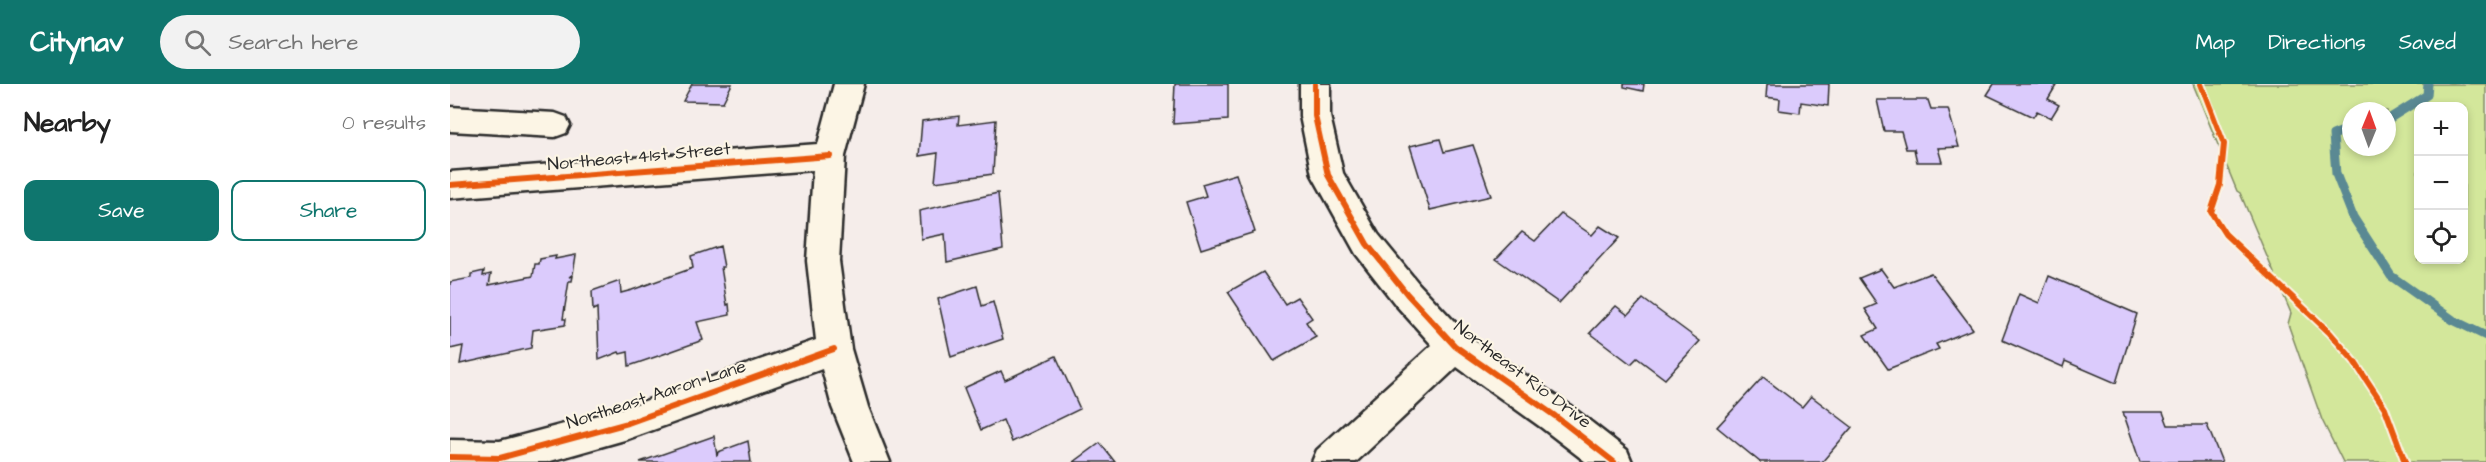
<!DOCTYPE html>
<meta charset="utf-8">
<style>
:root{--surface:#fff;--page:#f2f2f2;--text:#222;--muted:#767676;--line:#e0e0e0;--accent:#0f766e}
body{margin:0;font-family:"Architects Daughter",sans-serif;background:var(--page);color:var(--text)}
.controls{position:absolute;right:18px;top:18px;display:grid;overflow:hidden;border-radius:12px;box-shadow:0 3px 9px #0003}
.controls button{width:54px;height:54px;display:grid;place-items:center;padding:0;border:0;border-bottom:2px solid var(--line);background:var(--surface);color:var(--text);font:30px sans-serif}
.compass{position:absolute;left:1892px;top:18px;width:54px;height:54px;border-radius:50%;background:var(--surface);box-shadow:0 3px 9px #0003;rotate:1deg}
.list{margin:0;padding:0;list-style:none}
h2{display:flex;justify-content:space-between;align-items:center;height:78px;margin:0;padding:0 24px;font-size:26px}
h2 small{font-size:20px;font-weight:400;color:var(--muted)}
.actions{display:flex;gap:12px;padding:18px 24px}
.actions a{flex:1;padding:14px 0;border:2px solid var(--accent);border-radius:12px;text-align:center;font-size:21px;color:var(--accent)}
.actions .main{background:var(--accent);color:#fff}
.icon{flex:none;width:33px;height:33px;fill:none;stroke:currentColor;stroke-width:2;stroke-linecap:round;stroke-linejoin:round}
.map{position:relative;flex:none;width:2036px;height:378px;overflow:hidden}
header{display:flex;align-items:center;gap:36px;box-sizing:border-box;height:84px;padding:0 30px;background:var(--accent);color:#fff}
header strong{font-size:28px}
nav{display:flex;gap:33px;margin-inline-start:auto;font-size:21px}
.search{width:420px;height:54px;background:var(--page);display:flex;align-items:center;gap:15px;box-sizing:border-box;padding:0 21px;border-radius:33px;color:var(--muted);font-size:22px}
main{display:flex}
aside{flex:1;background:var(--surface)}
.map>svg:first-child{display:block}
.green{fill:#d3e79b;stroke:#7f8963;stroke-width:1.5;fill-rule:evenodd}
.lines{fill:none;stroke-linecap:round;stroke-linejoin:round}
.stream{stroke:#5a8993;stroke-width:9}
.building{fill:#dbcbfc;stroke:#2b2b2b;stroke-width:1.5}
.minor-casing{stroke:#2b2b2b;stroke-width:5}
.minor{fill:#fcf5e5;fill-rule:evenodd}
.cycleway-casing{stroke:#fcf5e5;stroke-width:10}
.cycleway{stroke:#e8590c;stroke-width:6}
.labels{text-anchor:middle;stroke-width:4.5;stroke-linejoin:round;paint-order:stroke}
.street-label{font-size:18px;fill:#2b2b2b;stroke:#fcf5e5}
</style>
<header>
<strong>Citynav</strong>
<div class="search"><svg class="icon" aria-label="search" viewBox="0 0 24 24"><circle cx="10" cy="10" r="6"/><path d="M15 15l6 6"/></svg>Search here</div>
<nav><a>Map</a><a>Directions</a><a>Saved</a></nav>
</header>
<main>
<aside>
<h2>Nearby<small>0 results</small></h2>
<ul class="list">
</ul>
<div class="actions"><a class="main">Save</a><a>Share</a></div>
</aside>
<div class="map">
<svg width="2036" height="378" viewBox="0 0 2036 378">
<rect width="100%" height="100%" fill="#f5edea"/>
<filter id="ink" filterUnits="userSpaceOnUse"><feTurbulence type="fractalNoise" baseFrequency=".0167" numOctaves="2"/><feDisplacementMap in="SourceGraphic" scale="12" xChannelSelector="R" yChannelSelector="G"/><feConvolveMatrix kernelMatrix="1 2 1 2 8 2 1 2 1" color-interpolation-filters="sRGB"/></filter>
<g filter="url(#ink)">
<path class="green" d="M1743 0H2036V378H1893L1872 336 1838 240 1841 229 1790 109 1787 107ZM1968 22H2014V176H1968ZM1901 27H1937V63H1901Z"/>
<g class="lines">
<g class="stream">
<path d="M1937 36 1977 11 1978 0"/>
<path d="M1901 44 1883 51 1886 90 1903 133 1941 192 2003 236 2036 252"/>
</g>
</g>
<g class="building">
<path d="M242 0H282L273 18 233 17Z"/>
<path d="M725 0H778V36L723 40Z"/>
<path d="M1174 0H1194L1193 7 1174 3Z"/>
<path d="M1317 0H1379L1378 22 1351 18 1350 29 1329 26 1330 15 1316 13Z"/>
<path d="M1544 0H1607L1598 15 1609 21 1601 34 1587 27 1583 33 1537 11Z"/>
<path d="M1427 16H1478L1481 25H1498L1509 63 1488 64 1492 78H1467L1464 65H1456L1451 47H1434Z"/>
<path d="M509 32 508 41 546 36 543 90 485 98 488 69 469 72 472 37Z"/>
<path d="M990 55 994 68 1023 61 1041 112 980 126 960 62Z"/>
<path d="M786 90 805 148 751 165 736 118 756 112 752 100Z"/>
<path d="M548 109 553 165 497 178 495 150 471 155 469 127Z"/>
<path d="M1111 130 1142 151 1150 142 1169 154 1109 219 1046 175 1072 148 1085 157Z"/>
<path d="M270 162 274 183H271L277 221 279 220 280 231 247 238 253 256 211 271 179 282 178 268 170 270 169 268 149 276 147 224 143 226 142 207 170 197 171 209 182 206 243 184 241 172Z"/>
<path d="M126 171 123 190 119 193 123 192 122 197H119L113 235H116L115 241 83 246 81 264 10 280 13 262 0 265V198L21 194V190L34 187 33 192 41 190 39 201 83 192 85 180H89L90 175 106 172 105 175Z"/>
<path d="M1431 185 1444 203 1481 189 1523 245 1486 260 1489 265 1438 285 1414 251 1428 245 1415 225 1427 220 1409 194Z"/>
<path d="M813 188 835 220 847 213 862 234 856 238 866 253 824 277 778 208Z"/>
<path d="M1599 192 1687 230 1666 299 1615 277 1613 283 1552 256 1569 210 1589 219Z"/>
<path d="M527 202 532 222 543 218 553 255 501 273 488 215Z"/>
<path d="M1193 215 1250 257 1215 295 1187 274 1181 280 1140 249 1166 222 1178 231Z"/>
<path d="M606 272 630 325 562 358 553 336 531 346 514 304 551 287 555 296Z"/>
<path d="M1313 293 1352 323 1361 312 1402 343 1372 378H1310L1267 343Z"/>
<path d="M1673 328H1713L1718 341H1757L1772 378H1690Z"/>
<path d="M264 352 267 372 268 368 298 357 301 378H190Z"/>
<path d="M650 359 665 378H624Z"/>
</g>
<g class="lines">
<defs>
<g id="minor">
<path d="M384 0H414L395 72 389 177 401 265 418 323 440 378H404L382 323 372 285 178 355 97 378H0V356L50 357 178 323 366 256 357 177 363 86 0 114V88L368 60Z"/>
<path d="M850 0H880V32L893 89 928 150 969 200 1017 251 1118 320 1177 366 1182 378H1136L1092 344 1007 283 906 378H862L867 366 982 261 945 220 906 170 862 91 850 32Z"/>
<path d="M0 23 105 29 116 33 120 41 116 49 105 53 0 47Z"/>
</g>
</defs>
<use href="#minor" class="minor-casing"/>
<use href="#minor" class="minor"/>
<defs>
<g id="cycleway">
<path d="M865 0V32L878 91 917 160 957 210 1005 262 1105 332 1164 378"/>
<path d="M1751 0 1774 60 1770 101 1761 128 1775 150 1880 249 1904 277 1935 324 1955 378"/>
<path d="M0 101 380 72"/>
<path d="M0 373 50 374 178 339 384 265"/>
</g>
</defs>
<use href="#cycleway" class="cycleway-casing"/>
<use href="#cycleway" class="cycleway"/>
</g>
</g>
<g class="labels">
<g class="street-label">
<text transform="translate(189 72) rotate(-5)" y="6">Northeast 41st Street</text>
<text transform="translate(1073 290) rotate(37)" y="6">Northeast Rio Drive</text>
<text transform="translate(206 310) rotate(-18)" y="6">Northeast Aaron Lane</text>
</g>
</g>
</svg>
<div class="controls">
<button>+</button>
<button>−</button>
<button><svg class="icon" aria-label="locate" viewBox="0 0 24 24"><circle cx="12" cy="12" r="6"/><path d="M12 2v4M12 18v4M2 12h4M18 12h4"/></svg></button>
</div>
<svg class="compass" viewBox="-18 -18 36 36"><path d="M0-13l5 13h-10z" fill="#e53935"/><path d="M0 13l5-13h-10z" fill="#767676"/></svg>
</div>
</main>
